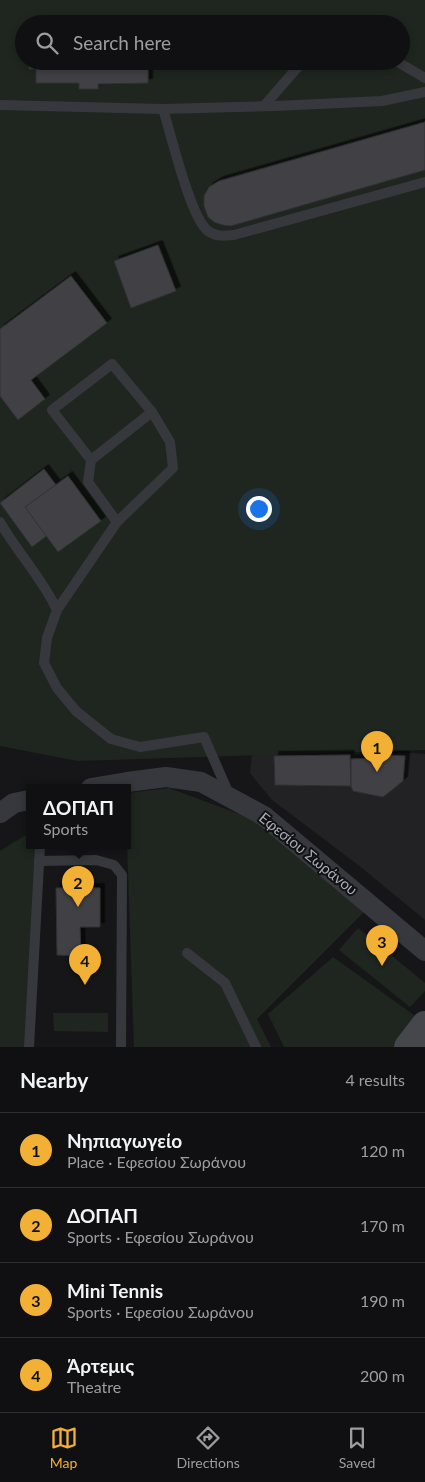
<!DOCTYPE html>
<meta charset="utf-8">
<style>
:root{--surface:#101012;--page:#1e1e20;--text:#f1f3f6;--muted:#9c9d9f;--line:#303032;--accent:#f2b134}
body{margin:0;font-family:Lato,sans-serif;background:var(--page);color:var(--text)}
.you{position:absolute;left:258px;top:508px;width:18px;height:18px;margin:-12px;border:4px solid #fff;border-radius:50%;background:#1a73e8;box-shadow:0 0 0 8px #1a73e833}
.badge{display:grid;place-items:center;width:32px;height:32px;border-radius:50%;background:var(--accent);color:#111;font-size:16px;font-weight:700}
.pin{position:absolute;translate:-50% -41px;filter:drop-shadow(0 1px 2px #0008)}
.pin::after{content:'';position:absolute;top:26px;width:18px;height:15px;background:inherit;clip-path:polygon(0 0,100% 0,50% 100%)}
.popup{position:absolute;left:26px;top:784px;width:105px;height:65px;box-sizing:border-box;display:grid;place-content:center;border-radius:0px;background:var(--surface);filter:drop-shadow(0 1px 4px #0005);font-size:16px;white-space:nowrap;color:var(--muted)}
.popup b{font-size:19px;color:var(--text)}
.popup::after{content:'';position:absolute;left:50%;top:100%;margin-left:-10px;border:10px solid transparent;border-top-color:var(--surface)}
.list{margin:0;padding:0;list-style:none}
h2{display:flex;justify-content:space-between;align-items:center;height:65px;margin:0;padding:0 20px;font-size:21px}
h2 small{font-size:16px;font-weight:400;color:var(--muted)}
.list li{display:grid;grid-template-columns:32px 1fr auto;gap:15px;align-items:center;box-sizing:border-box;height:75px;padding:0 20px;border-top:1px solid var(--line)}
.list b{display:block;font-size:19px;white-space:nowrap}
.list p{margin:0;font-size:16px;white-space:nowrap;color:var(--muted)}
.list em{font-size:16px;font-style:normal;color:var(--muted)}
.icon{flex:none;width:28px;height:28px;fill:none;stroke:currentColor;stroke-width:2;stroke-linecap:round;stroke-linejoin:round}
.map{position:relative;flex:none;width:425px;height:1047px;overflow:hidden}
.search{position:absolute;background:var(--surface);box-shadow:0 2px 8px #0003;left:15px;right:15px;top:15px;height:55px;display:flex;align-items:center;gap:12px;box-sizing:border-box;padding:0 18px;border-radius:28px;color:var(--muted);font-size:19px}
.sheet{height:365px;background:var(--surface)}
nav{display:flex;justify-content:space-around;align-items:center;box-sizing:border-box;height:70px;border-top:1px solid var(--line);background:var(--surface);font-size:14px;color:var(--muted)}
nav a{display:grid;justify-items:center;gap:2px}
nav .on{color:var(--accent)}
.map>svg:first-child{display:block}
.built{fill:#222225}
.green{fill:#1e261f;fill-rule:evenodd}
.building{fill:#404145;stroke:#303034;filter:url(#shadow)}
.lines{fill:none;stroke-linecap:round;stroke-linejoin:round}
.lane{stroke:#37383d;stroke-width:10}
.street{stroke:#37383d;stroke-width:20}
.secondary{stroke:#45474d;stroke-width:28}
.labels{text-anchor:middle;stroke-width:4;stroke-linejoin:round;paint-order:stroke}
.street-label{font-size:15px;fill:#a8adb8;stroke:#111113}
</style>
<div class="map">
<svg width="425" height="1047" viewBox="0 0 425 1047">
<defs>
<filter id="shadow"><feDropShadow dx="4.5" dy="-4.5" stdDeviation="0" flood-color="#0009"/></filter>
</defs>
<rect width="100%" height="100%" fill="#161618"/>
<path class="built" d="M408 753 425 754V920L357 864 272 800 250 773 252 754Z"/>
<g class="green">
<path d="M0 0H425V750L78 761 0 746ZM24 24H401V61H24Z"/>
<path d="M169 788 255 820 367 909 257 1019 271 1047H134L127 843V793Z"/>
<path d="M29 833V846H35L30 1047H0V851Z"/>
<path d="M358 928 425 983V991L410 1007 339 950Z"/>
<path d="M333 957 418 1018 404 1047H284L268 1014Z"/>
<path d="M53 1013H108V1032L54 1031Z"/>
</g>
<g class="building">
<path d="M29 61H148V83L98 84V89H79V83H36V69H29Z"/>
<path d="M425 122V170L231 226 223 225 214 222 208 217 204 206V196L209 187 219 181Z"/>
<path d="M158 245 176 291 131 308 114 261Z"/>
<path d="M71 276 107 323 31 380 45 399 18 420 0 396V329Z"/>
<path d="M44 469 77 513 32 547 0 503Z"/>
<path d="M68 476 101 521 58 552 25 507Z"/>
<path d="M350 755 351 786 275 785 274 756Z"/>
<path d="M380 755 405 756 403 781 383 797 353 791 351 786V759L375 758V762H381Z"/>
<path d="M56 888H100V927H80L81 956 57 955Z"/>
</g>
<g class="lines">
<g class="lane">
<path d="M396 61 425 78"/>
<path d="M0 105 163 109 275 106 382 101 425 92"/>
<path d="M264 106 303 61"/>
<path d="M163 109C171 134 190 217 208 231 216 237 224 236 234 235L425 182"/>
<path d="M152 412 91 460 52 410 112 364 152 412 170 442 173 468 117 522 57 610 47 638 44 663 57 688 76 711 111 739 140 747 204 737 229 794"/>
<path d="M91 460 88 482 117 522"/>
<path d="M0 522C17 552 42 578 57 610"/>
<path d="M39 861 96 860 114 865 122 875 121 1047"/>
<path d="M187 953 225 983 256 1047"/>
<path d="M29 1047 40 846"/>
</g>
<g class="street">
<path d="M91 788 127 782 166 777 201 782 264 816 425 951"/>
<path d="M0 813 14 803 29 800"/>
</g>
<path class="secondary" d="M408 1047 425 1025"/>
</g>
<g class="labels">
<g class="street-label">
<text transform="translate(308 854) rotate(39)" y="5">Εφεσίου Σωράνου</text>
</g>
</g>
</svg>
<div class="you"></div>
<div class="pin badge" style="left:377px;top:772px">1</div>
<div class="pin badge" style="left:78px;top:907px">2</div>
<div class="popup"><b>ΔΟΠΑΠ</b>Sports</div>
<div class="pin badge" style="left:382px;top:966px">3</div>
<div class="pin badge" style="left:85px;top:985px">4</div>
<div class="search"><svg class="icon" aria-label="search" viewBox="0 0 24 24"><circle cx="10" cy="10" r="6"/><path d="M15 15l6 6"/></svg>Search here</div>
</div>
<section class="sheet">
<h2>Nearby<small>4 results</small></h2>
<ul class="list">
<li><span class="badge">1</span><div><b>Νηπιαγωγείο</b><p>Place · Εφεσίου Σωράνου</p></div><em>120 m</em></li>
<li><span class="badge">2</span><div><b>ΔΟΠΑΠ</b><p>Sports · Εφεσίου Σωράνου</p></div><em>170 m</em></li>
<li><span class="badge">3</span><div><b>Mini Tennis</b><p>Sports · Εφεσίου Σωράνου</p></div><em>190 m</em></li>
<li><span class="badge">4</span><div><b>Άρτεμις</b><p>Theatre</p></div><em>200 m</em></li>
</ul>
</section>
<nav>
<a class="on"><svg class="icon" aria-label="map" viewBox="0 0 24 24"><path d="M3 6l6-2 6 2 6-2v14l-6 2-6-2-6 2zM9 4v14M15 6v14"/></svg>Map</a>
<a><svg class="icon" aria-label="directions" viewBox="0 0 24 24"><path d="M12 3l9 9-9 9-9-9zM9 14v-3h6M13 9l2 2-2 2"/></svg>Directions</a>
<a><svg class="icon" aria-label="saved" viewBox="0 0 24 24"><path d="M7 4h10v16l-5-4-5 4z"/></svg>Saved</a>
</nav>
